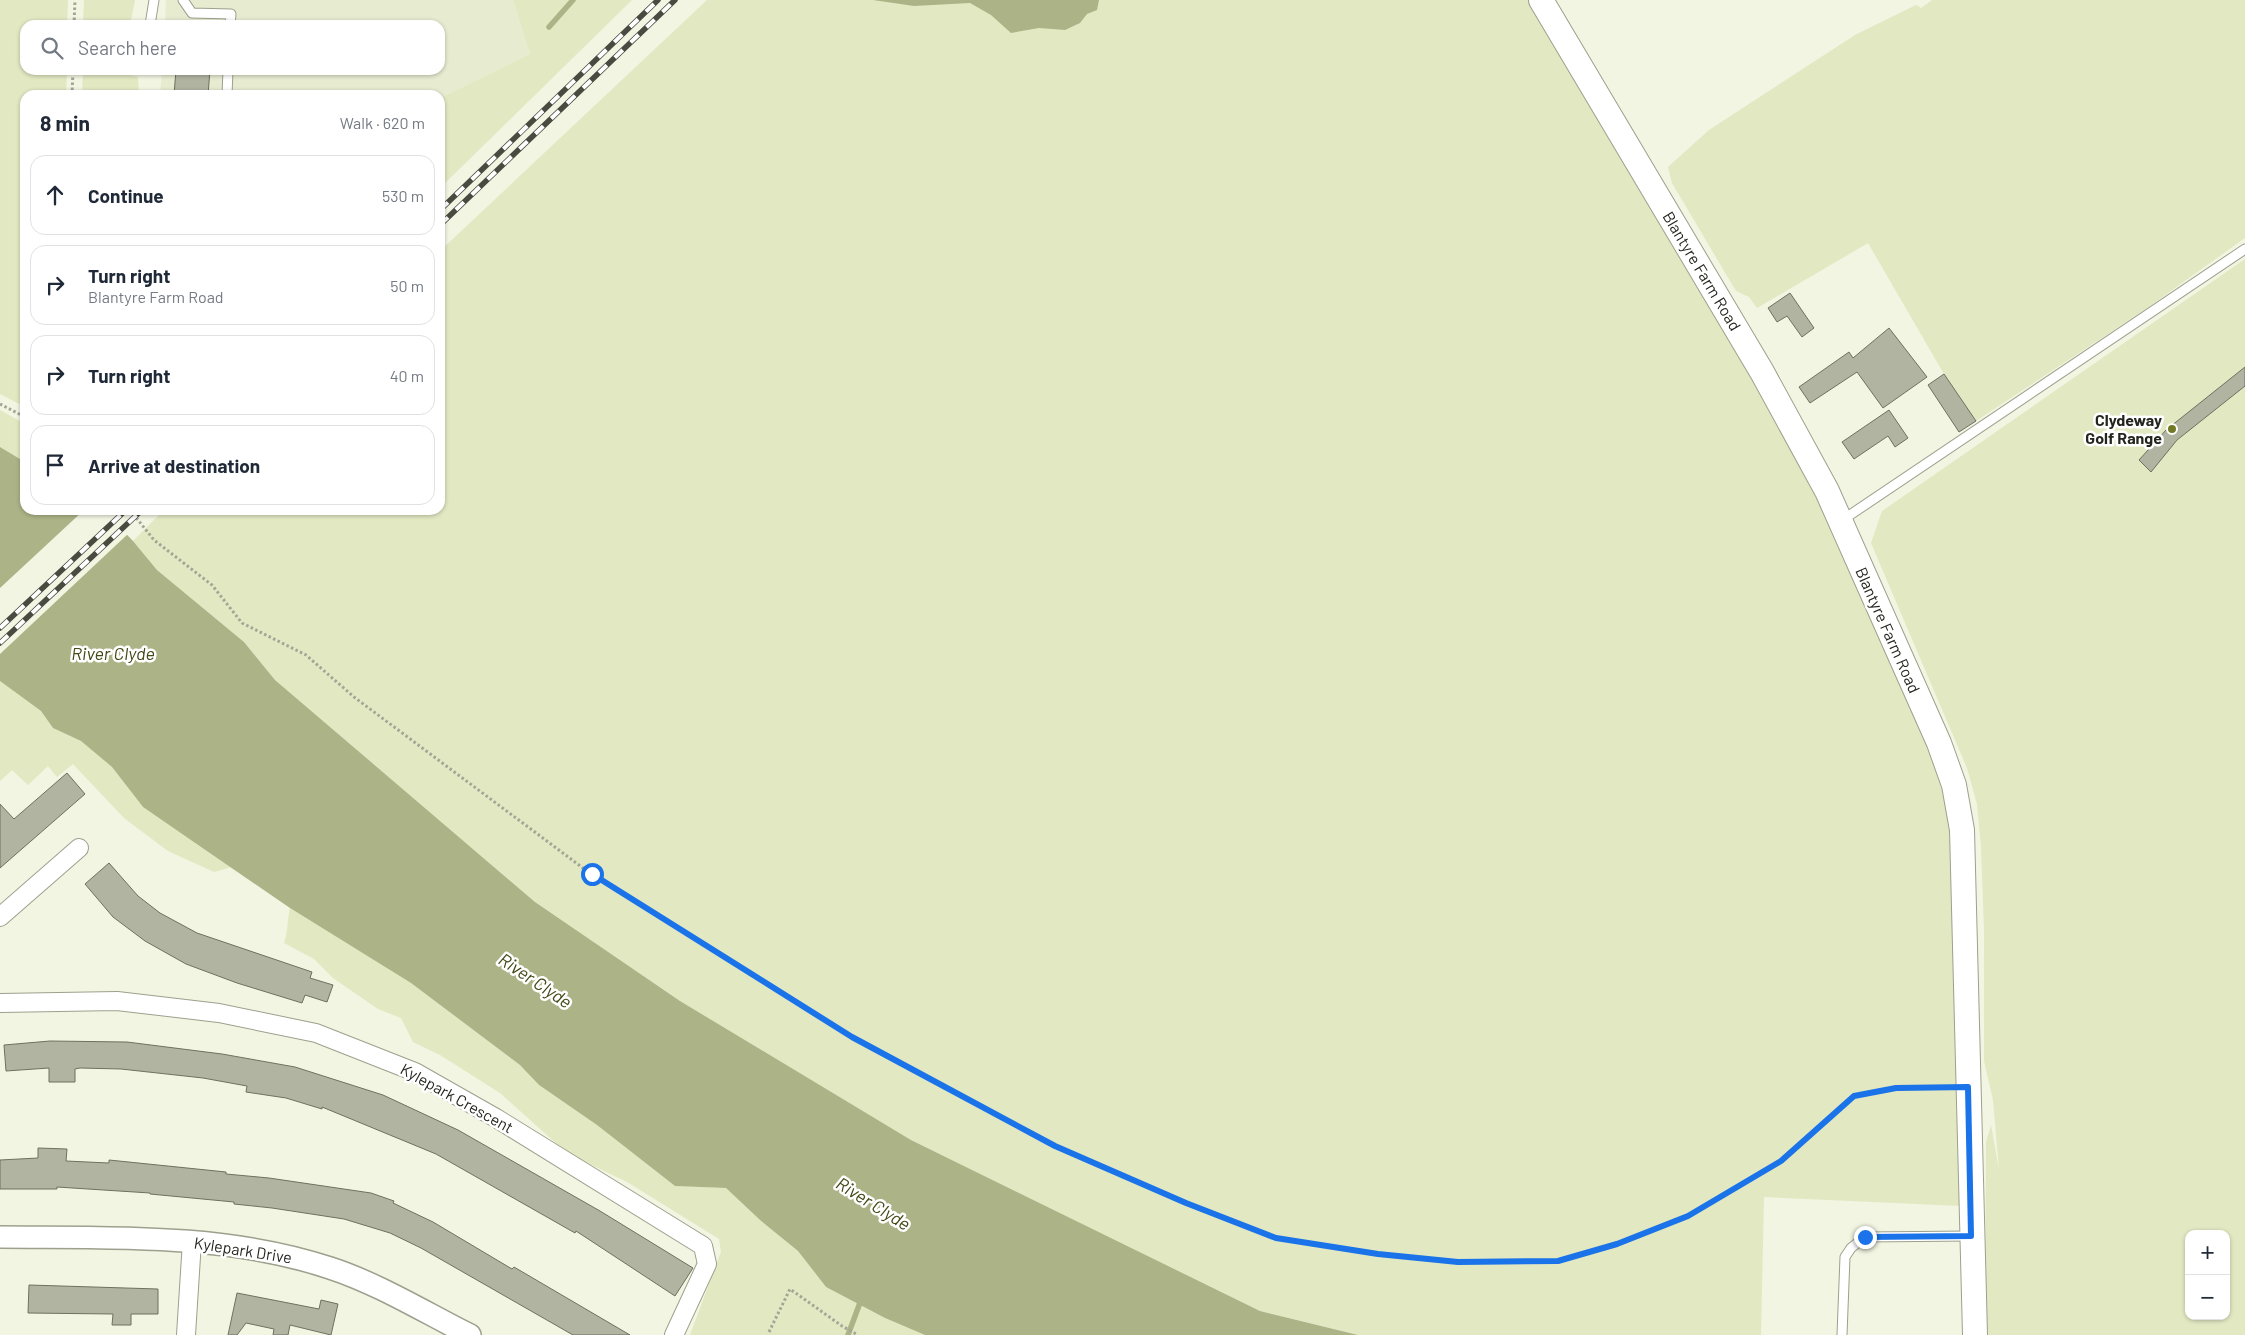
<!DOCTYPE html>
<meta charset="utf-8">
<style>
:root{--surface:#fff;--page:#f6f6f7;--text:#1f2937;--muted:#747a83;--line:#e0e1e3}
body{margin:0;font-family:Barlow,sans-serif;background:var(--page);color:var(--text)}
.controls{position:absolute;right:15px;bottom:15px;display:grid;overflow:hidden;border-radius:10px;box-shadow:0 1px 4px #0004}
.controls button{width:45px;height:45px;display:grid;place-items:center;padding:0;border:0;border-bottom:1px solid var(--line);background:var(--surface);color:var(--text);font:25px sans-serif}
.stop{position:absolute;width:15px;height:15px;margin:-11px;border:4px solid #1a73e8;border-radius:50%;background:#fff}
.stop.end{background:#1a73e8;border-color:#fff;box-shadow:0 1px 5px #0008}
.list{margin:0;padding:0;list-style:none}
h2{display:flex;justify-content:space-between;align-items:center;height:65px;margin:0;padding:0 20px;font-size:21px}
h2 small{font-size:16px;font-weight:400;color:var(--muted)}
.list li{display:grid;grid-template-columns:32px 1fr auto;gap:15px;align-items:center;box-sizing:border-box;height:80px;margin:0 10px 10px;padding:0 10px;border:1px solid var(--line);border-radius:15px}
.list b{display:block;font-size:19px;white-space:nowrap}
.list p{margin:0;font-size:16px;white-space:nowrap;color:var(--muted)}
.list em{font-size:16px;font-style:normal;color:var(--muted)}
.icon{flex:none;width:28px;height:28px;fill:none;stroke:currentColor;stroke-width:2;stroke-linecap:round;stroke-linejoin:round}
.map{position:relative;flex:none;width:2245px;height:1335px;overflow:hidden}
.search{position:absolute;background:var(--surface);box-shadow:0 1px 4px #0004;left:20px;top:20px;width:425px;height:55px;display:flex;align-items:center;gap:12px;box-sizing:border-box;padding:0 18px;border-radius:15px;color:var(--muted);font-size:19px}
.panel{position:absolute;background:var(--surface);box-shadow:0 1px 4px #0004;left:20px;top:90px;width:425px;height:425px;border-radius:15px}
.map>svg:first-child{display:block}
.built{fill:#e7ebd0}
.green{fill:#e2e8c2;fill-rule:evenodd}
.water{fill:#acb386}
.pier{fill:#f1f5e1}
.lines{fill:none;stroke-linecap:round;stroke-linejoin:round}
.stream{stroke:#acb386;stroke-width:5.5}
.building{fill:#b1b4a1;stroke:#6f7160}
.service-casing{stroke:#9da08d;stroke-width:11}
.minor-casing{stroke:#9da08d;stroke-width:20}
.tertiary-casing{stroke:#9da08d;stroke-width:24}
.secondary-casing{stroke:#9da08d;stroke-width:26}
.path{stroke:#a3a697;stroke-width:3;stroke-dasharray:2.5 2.5;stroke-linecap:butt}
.service{stroke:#fff;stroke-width:9}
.minor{stroke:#fff;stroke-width:18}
.tertiary{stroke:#fff;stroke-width:21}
.secondary{stroke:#fff;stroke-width:24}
.rail-casing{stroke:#494b41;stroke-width:5.5}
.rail{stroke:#fff;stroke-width:4;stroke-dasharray:11;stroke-linecap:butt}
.route{stroke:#1a73e8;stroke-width:6}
.poi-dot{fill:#717924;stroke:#fff;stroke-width:2}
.labels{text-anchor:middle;stroke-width:5;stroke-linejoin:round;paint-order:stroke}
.street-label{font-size:16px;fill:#24251e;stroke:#fff}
.poi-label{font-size:16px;font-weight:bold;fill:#24251e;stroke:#fff;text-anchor:end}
.water-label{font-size:18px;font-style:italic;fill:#444916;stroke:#fff}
</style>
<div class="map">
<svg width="2245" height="1335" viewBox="0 0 2245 1335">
<rect width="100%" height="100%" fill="#f1f5e1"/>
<path class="built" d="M166 0H513L530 54 440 98V95H160L162 70H440V25H165Z"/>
<g class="green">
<path d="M0 0H68L67 25H25V70H67L66 95H25V407L0 394Z"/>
<path d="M84 0H135L130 25H83Z"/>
<path d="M513 0H632L440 188V98L530 54Z"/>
<path d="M707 0H1529L1774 413 1817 498 1931 752 1947 800 1952 843 1961 1206 1764 1197 1761 1335H1358L1260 1311 911 1140 680 1001 535 902 275 680 244 642 157 570 133 541 164 510H440V251Z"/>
<path d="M1932 0H2245V238L2147 308 1976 421 1944 374 1868 243 1757 308 1749 297 1736 291 1672 183 1668 167 1709 130 1855 35 1916 5 1921 8Z"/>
<path d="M83 70H121L120 73 138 77 139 95H82Z"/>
<path d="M2245 259V1335H1985L1986 1142 1991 1125 1999 1170 1993 1100 1984 1061V930L1981 847 1977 804 1967 768 1871 543 1882 511ZM2189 1234H2226V1316H2189Z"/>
<path d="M0 410 25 424V462L0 447Z"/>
<path d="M0 681 41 711 53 728 81 741 112 767 143 807 232 867 214 872 168 851 124 818 73 764 57 777 48 766 28 785 12 770 0 781Z"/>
<path d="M290 908 411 983 520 1065 539 1085 597 1125 675 1186 726 1188 760 1220 798 1251 826 1287 885 1318 925 1335H690L721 1252 719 1239 627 1182 567 1153 500 1093 440 1055 413 1042 401 1018 378 1009 333 978 314 959 284 943C288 932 287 921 290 908Z"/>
</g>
<g class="water">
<path d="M873 0H1099L1097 10 1087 14 1080 23 1065 30 1039 28 1011 33 991 15 970 3 914 6Z"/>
<path d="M0 447 25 462V510H103L133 541 157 570 244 642 275 680 535 902 680 1001 911 1140 1260 1311 1358 1335H925L885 1318 826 1287 798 1251 760 1220 726 1188 675 1186 597 1125 539 1085 520 1065 411 983 290 908 143 807 112 767 81 741 53 728 41 711 0 681Z"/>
</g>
<path class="pier" d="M84 510H106L129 533 0 654V588Z"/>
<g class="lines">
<g class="stream">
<path d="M549 27 573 0"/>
<path d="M848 1335 861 1300"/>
</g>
</g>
<g class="building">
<path d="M176 70H210L208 95H174Z"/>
<path d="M1790 293 1814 328 1802 337 1787 316 1777 322 1768 308Z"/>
<path d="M1889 328 1927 377 1883 408 1857 372 1810 403 1799 387 1849 352 1853 358Z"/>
<path d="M2245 367V386L2177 440 2151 472 2139 460 2166 430Z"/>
<path d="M1944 374 1976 421 1959 432 1928 385Z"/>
<path d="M1889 410 1908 438 1895 447 1888 436 1854 459 1842 442Z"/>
<path d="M67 773 85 794 0 868V804L14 819Z"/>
<path d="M109 863 138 896 160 913 197 933 312 972 310 978 333 985 327 1002 305 995 302 1003 237 983 186 964 145 941 113 917 85 884Z"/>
<path d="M50 1041 127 1042 222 1054 295 1067 383 1095 458 1130 600 1211 693 1268 675 1296 576 1231 575 1233 436 1154 322 1107V1109L286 1098 246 1092 247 1086 203 1078 121 1069 80 1068 75 1069V1082H49V1068L6 1071 4 1045Z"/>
<path d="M38 1148 67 1149 66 1161 109 1163V1160L226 1172V1174L269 1178 371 1193 394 1201 393 1203 433 1222 512 1269 514 1267 630 1335H573L421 1248 390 1233 344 1219 272 1208 234 1204V1202L150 1194V1193L57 1187V1189H0V1160L38 1158Z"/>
<path d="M29 1285 158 1289V1314H131V1325H112L113 1314 28 1313Z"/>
<path d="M237 1293 319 1309 321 1300 338 1304 331 1335 290 1325 288 1335H273L274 1329 246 1323 237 1335H228Z"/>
</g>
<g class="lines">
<defs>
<g id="service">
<path d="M183 0 192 13 231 14 230 25"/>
<path d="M150 25 154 0"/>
<path d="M227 95 228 70"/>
<path d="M1841 521 2245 249"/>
<path d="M1842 1335 1845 1257 1851 1248 1865 1237 1970 1236"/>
</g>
<g id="minor">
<path d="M0 917 79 848"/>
<path d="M0 1003 117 1001 219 1013 316 1033 415 1072 496 1118 703 1246 707 1264 674 1335"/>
<path d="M186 1335 192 1241"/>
</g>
<path id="tertiary" d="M0 1237C110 1238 225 1233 330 1268 379 1284 424 1312 470 1335"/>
<path id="secondary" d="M1541 0 1762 372 1827 491 1939 743 1954 785 1962 830 1975 1335"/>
</defs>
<use href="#service" class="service-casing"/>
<use href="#minor" class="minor-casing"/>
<use href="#tertiary" class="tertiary-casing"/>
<use href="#secondary" class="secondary-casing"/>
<g class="path">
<path d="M74 25 75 0"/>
<path d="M72 95 73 70"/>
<path d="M0 404 25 417"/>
<path d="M130 510 154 540 212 585 242 623 306 655 354 697 591 874 852 1037 1055 1146 1186 1203 1276 1238 1378 1254 1458 1262 1558 1261 1617 1244 1688 1216 1781 1161 1854 1096 1896 1089 1949 1087"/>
<path d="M769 1332 790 1289 842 1326 858 1335"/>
</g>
<use href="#service" class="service"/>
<use href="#minor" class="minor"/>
<use href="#tertiary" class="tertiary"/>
<use href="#secondary" class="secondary"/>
<defs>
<g id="rail">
<path d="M440 210 658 0"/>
<path d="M440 225 675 0"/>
<path d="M0 628 126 510"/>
<path d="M0 643 142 510"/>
</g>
</defs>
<use href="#rail" class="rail-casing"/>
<use href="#rail" class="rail"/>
</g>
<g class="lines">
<path class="route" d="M592 874 852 1037 1055 1146 1186 1203 1276 1238 1378 1254 1458 1262 1558 1261 1617 1244 1688 1216 1781 1161 1854 1096 1896 1088 1968 1087 1971 1236 1865 1237"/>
</g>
<circle class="poi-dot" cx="2172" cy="429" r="5"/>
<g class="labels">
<g class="street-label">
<text transform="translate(1702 271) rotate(59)" y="6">Blantyre Farm Road</text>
<text transform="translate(1888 630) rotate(66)" y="6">Blantyre Farm Road</text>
<text transform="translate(457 1098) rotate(29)" y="6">Kylepark Crescent</text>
<text transform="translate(243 1250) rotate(9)" y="6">Kylepark Drive</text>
</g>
<g class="poi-label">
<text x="2162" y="426">Clydeway<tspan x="2162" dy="18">Golf Range</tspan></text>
</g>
<g class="water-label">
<text x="113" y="660">River Clyde</text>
<text transform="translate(535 981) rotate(34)" y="6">River Clyde</text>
<text transform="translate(873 1204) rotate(32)" y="6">River Clyde</text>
</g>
</g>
</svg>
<div class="controls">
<button>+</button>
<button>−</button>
</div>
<div class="stop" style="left:592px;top:874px"></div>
<div class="stop end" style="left:1865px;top:1237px"></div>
<div class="search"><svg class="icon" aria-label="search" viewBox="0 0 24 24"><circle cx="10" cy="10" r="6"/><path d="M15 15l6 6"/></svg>Search here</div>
<section class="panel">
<h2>8 min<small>Walk · 620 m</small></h2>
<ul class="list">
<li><svg class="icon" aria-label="ahead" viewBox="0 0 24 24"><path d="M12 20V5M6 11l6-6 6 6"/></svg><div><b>Continue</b></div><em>530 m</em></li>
<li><svg class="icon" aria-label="right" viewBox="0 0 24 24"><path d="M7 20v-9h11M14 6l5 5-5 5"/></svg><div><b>Turn right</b><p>Blantyre Farm Road</p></div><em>50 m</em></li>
<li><svg class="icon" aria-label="right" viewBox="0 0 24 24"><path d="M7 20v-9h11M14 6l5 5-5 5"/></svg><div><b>Turn right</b></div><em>40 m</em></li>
<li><svg class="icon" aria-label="arrive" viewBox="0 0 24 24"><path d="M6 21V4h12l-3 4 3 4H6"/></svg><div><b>Arrive at destination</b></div></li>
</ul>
</section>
</div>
